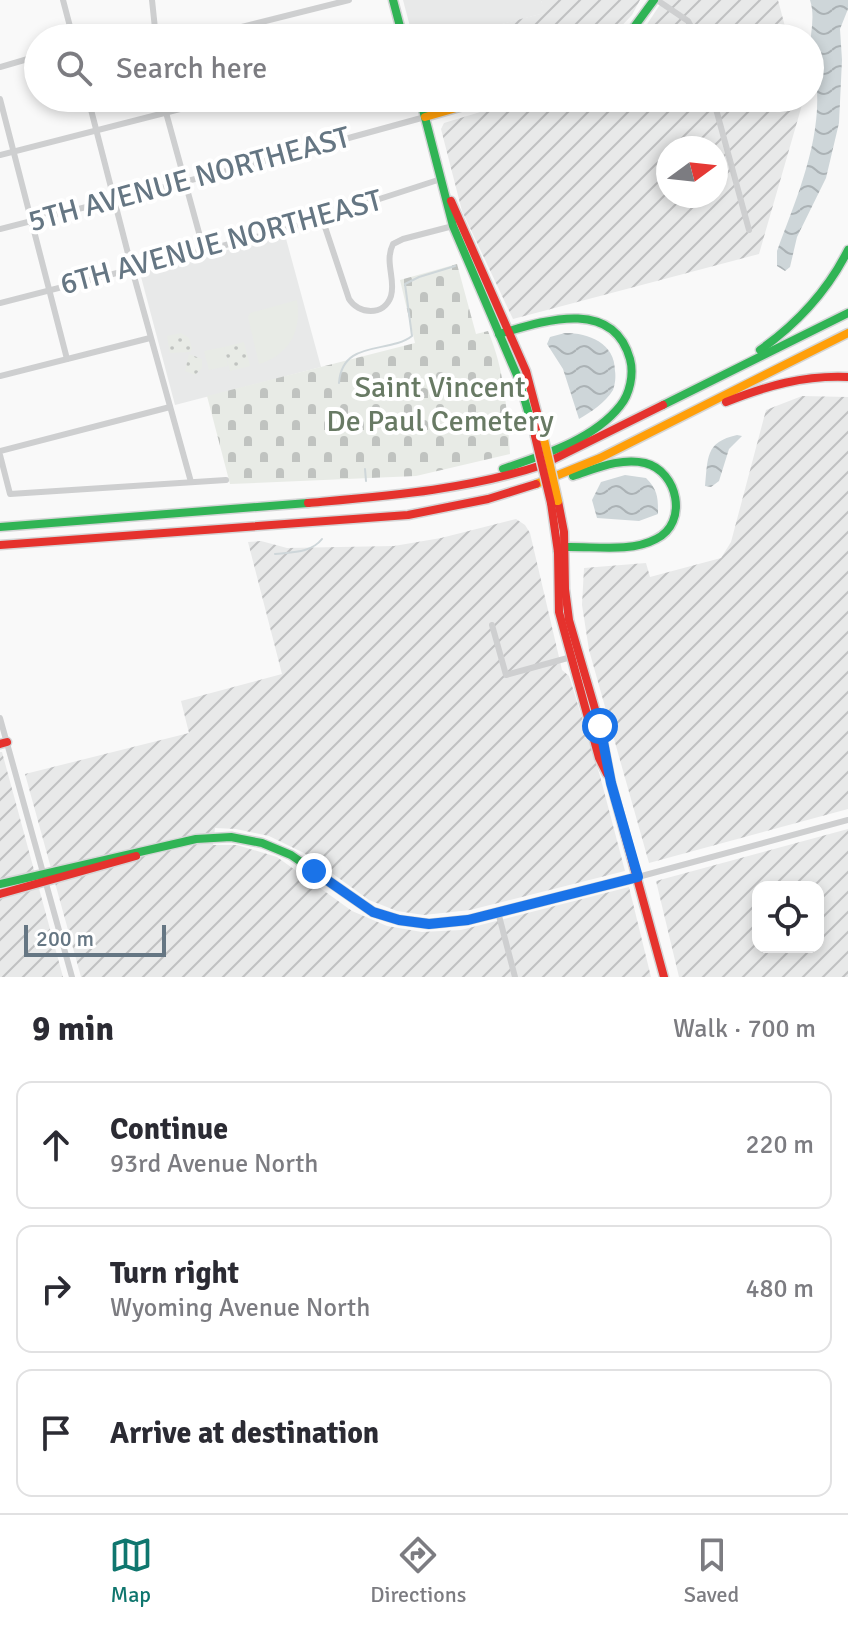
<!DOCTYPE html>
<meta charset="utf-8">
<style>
:root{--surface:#fff;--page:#f2f2f3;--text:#2b2b33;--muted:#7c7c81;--line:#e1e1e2;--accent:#0f766e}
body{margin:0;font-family:Signika,sans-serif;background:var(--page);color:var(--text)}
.controls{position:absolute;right:24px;bottom:24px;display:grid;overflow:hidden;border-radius:16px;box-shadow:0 4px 12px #0003}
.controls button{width:72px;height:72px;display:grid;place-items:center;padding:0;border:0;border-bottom:2px solid var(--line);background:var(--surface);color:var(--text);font:40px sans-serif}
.compass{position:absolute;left:656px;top:136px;width:72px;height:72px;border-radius:50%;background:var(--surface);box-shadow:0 4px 12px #0003;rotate:75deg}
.scale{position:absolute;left:24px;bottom:20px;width:142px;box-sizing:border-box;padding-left:8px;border:4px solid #657683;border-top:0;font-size:22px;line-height:28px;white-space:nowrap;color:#657683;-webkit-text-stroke:6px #fff;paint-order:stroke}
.stop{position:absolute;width:24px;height:24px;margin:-18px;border:6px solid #1a73e8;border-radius:50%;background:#fff}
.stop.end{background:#1a73e8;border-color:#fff;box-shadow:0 2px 8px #0008}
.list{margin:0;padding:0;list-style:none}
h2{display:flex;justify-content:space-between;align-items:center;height:104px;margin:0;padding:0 32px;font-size:34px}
h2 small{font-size:26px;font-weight:400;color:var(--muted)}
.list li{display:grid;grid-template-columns:52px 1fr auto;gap:24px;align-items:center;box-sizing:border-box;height:128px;margin:0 16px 16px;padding:0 16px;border:2px solid var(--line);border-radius:16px}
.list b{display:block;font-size:30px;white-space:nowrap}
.list p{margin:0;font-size:26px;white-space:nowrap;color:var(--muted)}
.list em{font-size:26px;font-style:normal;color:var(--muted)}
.icon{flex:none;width:44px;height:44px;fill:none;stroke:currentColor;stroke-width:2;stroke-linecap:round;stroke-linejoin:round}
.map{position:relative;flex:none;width:848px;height:977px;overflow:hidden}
.search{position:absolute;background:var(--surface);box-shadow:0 4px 12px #0003;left:24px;right:24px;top:24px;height:88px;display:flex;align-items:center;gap:20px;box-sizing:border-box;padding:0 28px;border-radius:44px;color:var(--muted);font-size:30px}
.sheet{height:536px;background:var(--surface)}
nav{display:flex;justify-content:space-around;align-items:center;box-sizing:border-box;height:112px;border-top:2px solid var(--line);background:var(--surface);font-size:22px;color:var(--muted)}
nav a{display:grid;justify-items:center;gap:4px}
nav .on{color:var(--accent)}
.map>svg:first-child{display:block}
.built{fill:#e8e9e9}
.industrial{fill:url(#industrial-furrows);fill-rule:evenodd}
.green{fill:url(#green-dots)}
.cemetery{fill:url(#cemetery-stones)}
.pitch{fill:#e8ebe6}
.water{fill:url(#water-waves)}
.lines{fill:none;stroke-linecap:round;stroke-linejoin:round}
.stream{stroke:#ced6d9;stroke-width:2}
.fast-casing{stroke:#d5d6d7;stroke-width:11}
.slow-casing{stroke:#d5d6d7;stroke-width:11}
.jam-casing{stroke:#d5d6d7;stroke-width:11}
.street{stroke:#cecfd0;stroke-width:6}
.fast{stroke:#30b455;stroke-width:8}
.slow{stroke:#ff9f0a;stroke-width:8}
.jam{stroke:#e5322d;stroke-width:8}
.slow-bridge-casing{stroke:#d5d6d7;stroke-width:11;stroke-linecap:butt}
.jam-bridge-casing{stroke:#d5d6d7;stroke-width:11;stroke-linecap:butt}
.slow-bridge{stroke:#ff9f0a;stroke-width:8}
.jam-bridge{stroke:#e5322d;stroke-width:8}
.route{stroke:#1a73e8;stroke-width:10}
.labels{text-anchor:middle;stroke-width:8;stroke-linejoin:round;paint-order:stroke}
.street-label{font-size:30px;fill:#657683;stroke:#fff}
.park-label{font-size:30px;fill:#687a64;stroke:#fff}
</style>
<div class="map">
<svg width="848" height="977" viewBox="0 0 848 977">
<defs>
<pattern id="industrial-furrows" width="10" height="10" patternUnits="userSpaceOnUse" patternTransform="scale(2)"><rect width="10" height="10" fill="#e8e9e9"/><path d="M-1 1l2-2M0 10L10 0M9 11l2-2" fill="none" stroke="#c0c1c2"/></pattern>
<pattern id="green-dots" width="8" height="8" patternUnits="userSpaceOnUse" patternTransform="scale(2)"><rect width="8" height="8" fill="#e8ebe6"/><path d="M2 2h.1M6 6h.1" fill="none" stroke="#c0c3c0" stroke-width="1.8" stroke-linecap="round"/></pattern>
<pattern id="cemetery-stones" width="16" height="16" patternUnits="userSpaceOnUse" patternTransform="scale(2)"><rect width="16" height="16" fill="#e8ebe6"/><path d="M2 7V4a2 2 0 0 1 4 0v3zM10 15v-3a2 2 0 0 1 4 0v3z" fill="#c0c3c0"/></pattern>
<pattern id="water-waves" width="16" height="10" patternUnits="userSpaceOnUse" patternTransform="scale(2)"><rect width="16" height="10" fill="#ced6d9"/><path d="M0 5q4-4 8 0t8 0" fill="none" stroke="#abb2b5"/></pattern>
</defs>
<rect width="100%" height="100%" fill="#f9f9f9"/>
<g class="built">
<path d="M403 0H541L545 13 447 38H413Z"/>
<path d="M285 235 321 367 175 405 140 273Z"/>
</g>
<g class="industrial">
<path d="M541 0H640L632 15 610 38H447L544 13Z"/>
<path d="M663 0H778L788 38H638Z"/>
<path d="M526 98H804L759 254 513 319 462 211 441 129 444 123ZM668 148H716V196H668Z"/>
<path d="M802 396 848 397V809L649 863 589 650 582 605 584 568 646 563 650 577 721 558 731 542 766 410Z"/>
<path d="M516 519 525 525 530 533 562 670 569 676 600 776 625 871 470 910 424 915 397 911 369 900 304 853 269 836 236 829 215 828 213 845H237L277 857 352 911 387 926 422 932 461 930 629 887 651 977H81L25 774 189 733 181 701 282 674 248 542 261 541 287 548 394 546 441 538Z"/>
<path d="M0 752H2L63 977H0Z"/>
<path d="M848 829V977H679L656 881ZM758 887H818V947H758Z"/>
</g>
<g class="green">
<path d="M181 333 189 338 192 349 190 352 170 353 167 336Z"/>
<path d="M244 342 250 366 230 371 224 347Z"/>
<path d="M189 354 202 359V368L195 375 185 371Z"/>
</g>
<path class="cemetery" d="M457 264 476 334 488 331C505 371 507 411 510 454L416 476 230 484 207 396 415 343 400 280Z"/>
<g class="pitch">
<path d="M297 300C302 331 289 355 259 364L248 317 250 313Z"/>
<path d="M224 347 228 366 209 370 204 351Z"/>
</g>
<g class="water">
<path d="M810 0H848V9L840 29 842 60 839 123 826 178 797 237 790 267 785 271 777 266V251C795 202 820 145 817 91 816 78 811 67 810 54 809 36 816 19 810 0Z"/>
<path d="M565 333C589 333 615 343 615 371 616 377 615 385 613 390 605 403 591 412 579 419L563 369 547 344 550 337Z"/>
<path d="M737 435 742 436 729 449 719 481 711 487 705 486C708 458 705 442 737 435Z"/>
<path d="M625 475 646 478C658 490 658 498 658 514L639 521 597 518 592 500 601 482Z"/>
</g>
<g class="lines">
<g class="stream">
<path d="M339 383C342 339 389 354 412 336L405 284 419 277 455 266"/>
<path d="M365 469 366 481"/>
<path d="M275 554C292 552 311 553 322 539"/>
</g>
<defs>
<g id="fast">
<path d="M393 0 403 38"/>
<path d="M626 38 654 0"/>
<path d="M420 98 453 226 519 380 535 436"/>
<path d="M499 334C543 321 613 297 630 359 634 374 630 394 620 406 593 440 543 455 503 469"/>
<path d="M760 350C798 323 827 292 848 250"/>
<path d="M663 405 848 313"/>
<path d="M0 527 308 503"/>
<path d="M558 552 565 547C593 546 630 553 656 539 689 523 678 471 645 463 621 457 595 469 573 476"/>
<path d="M0 884 196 839 231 837 262 843 291 855 373 912 399 920 429 924 468 920 638 877"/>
</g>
<g id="slow">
<path d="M425 117 491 98"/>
<path d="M536 484 600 458 848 333"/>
</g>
<g id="jam">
<path d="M451 201 526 371 543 435"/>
<path d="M726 402C766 386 804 375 848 377"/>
<path d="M558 501 564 532 565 589 569 620 600 726 611 783 664 977"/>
<path d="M308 503C386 496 467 490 542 465L663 405"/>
<path d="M551 503 558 552 559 612 599 758 607 774"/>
<path d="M0 545 408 515 488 499 536 484"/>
<path d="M0 744 7 742"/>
<path d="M0 894 136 856"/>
</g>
</defs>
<use href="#fast" class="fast-casing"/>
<use href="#slow" class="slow-casing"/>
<use href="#jam" class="jam-casing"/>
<g class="street">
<path d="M63 0 73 38"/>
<path d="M152 0 156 38"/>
<path d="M657 0 688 21 697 38"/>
<path d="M198 38 349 0"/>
<path d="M0 67 38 56"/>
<path d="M88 98 132 269 191 482"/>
<path d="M162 98 204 251"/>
<path d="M713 98 749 230"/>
<path d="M0 99 67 359"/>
<path d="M0 155 223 98"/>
<path d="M322 218 349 299C358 314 384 317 391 296 396 279 384 262 393 244L403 239 453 226"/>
<path d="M0 229 265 161 425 117"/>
<path d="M0 303 284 230 441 179"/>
<path d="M0 376 150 338"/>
<path d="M0 451 170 407"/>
<path d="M0 455 10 494 226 480"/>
<path d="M492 625 506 675 575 656"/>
<path d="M0 718 72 977"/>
<path d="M638 877 848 820"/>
<path d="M498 912 515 977"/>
</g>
<use href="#fast" class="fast"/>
<use href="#slow" class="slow"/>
<use href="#jam" class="jam"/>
<defs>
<path id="slow-bridge" d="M543 435 558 501"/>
<path id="jam-bridge" d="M535 436 551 503"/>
</defs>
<use href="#slow-bridge" class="slow-bridge-casing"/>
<use href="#jam-bridge" class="jam-bridge-casing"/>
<use href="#slow-bridge" class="slow-bridge"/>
<use href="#jam-bridge" class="jam-bridge"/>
</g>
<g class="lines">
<path class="route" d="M314 871 373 912 399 920 429 924 468 920 638 877 611 783 600 726"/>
</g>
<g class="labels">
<g class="street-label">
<text transform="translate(189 179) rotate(-15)" y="10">5TH AVENUE NORTHEAST</text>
<text transform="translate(221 242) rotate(-15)" y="10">6TH AVENUE NORTHEAST</text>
</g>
<g class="park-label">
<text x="440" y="397">Saint Vincent<tspan x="440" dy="34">De Paul Cemetery</tspan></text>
</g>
</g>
</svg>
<div class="controls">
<button><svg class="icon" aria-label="locate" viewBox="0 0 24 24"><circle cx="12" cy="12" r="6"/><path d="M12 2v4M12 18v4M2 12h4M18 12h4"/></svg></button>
</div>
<svg class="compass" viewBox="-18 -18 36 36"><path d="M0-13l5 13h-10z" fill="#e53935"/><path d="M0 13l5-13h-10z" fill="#7c7c81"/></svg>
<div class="scale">200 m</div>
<div class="stop" style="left:600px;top:726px"></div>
<div class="stop end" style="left:314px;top:871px"></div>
<div class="search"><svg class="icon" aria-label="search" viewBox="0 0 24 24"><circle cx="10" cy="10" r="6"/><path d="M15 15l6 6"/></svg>Search here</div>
</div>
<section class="sheet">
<h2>9 min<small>Walk · 700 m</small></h2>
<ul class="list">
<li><svg class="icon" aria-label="ahead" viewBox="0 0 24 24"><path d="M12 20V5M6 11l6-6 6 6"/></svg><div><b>Continue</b><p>93rd Avenue North</p></div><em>220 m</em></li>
<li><svg class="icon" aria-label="right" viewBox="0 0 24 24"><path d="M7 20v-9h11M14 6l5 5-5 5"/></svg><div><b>Turn right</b><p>Wyoming Avenue North</p></div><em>480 m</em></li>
<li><svg class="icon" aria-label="arrive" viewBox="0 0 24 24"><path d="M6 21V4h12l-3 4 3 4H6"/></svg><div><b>Arrive at destination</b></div></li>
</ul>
</section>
<nav>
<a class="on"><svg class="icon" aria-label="map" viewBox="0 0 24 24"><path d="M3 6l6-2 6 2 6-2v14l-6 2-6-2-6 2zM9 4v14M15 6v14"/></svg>Map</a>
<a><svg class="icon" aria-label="directions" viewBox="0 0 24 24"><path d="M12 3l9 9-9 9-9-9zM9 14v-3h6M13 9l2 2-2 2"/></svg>Directions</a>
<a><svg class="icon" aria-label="saved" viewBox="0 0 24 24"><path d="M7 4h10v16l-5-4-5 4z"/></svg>Saved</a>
</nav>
